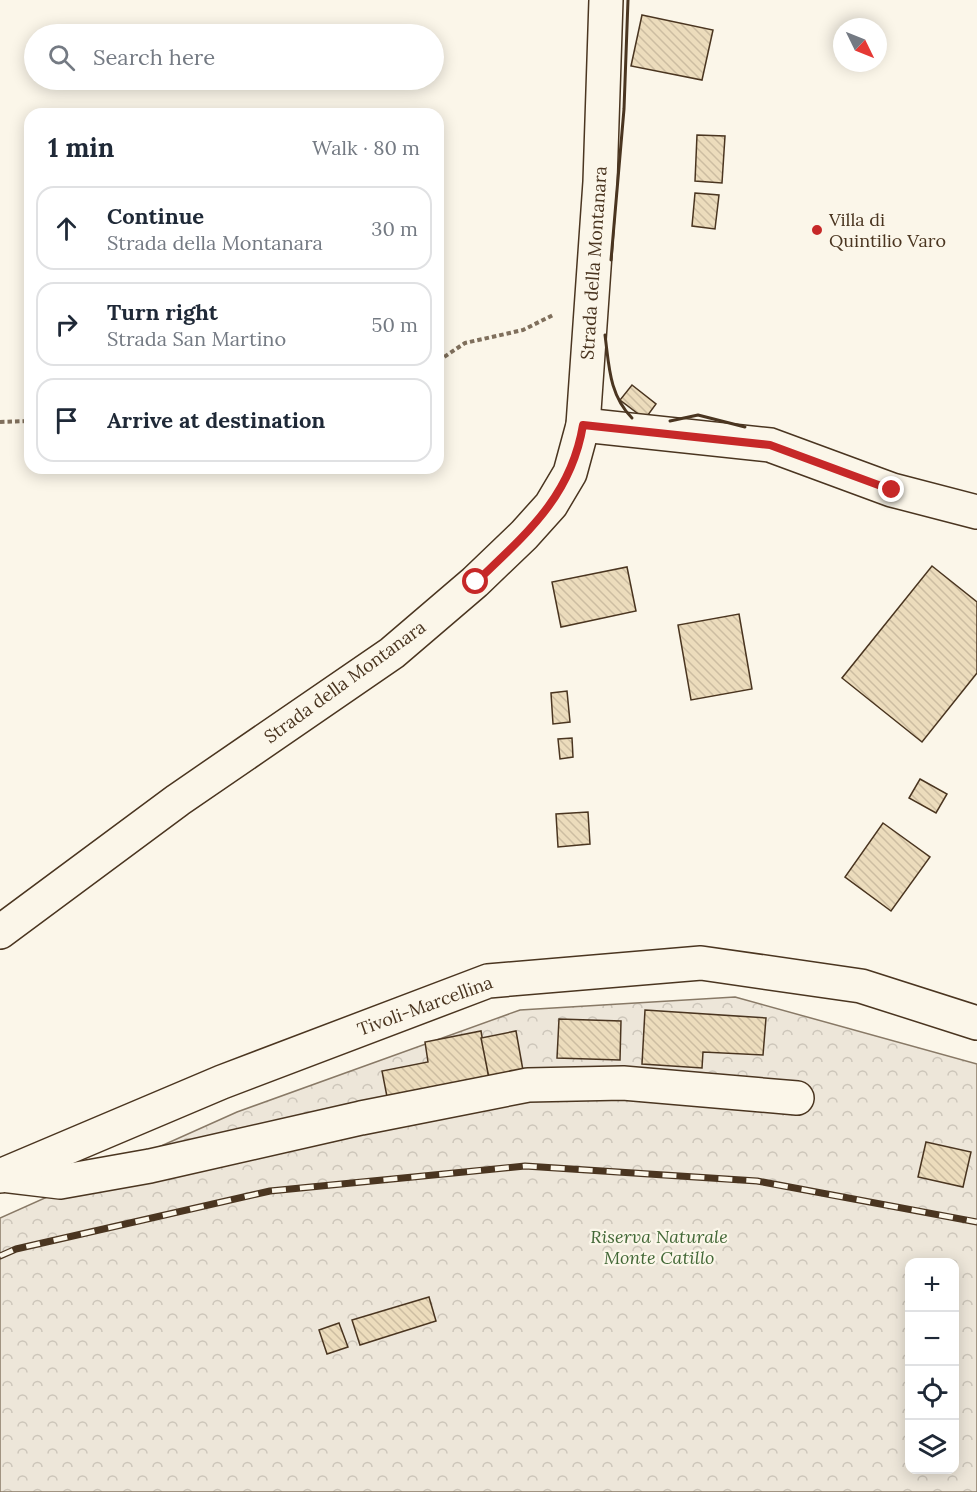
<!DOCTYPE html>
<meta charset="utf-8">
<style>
:root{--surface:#fff;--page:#f2f2f3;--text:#1f2937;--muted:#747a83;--line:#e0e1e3}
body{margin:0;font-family:Lora,serif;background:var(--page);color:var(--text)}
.controls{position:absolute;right:18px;bottom:18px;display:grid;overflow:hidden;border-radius:12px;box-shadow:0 3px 15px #0003}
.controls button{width:54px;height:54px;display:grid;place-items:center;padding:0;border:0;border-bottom:2px solid var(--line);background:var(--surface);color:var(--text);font:30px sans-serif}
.compass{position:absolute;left:833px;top:18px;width:54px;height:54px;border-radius:50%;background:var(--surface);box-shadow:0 3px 15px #0003;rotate:133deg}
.stop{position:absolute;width:18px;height:18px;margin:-14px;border:4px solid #c62828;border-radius:50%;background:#fff}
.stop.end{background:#c62828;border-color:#fff;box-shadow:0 2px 6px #0008}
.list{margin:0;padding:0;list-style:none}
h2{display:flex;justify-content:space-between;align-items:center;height:78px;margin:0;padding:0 24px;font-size:26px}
h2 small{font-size:20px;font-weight:400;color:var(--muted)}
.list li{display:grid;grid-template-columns:39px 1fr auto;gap:18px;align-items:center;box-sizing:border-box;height:84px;margin:0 12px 12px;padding:0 12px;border:2px solid var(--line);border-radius:18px}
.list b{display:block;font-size:22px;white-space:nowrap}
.list p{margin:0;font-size:20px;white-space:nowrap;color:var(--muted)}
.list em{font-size:20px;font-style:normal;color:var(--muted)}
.icon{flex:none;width:33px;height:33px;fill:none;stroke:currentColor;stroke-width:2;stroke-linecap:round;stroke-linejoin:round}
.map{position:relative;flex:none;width:977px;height:1492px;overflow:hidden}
.search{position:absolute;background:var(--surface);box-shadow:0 3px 15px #0003;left:24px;top:24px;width:420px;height:66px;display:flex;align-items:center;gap:15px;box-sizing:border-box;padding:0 21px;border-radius:33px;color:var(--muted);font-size:22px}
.panel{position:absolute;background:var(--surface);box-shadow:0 3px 15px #0003;left:24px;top:108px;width:420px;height:366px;border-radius:18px}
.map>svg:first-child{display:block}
.park{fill:url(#park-crowns);stroke:#887966;stroke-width:1.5;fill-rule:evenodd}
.building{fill:url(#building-back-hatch);stroke:#4a3520;stroke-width:1.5}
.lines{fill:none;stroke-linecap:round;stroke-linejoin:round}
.minor-casing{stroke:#4a3520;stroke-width:36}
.major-casing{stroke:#4a3520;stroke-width:36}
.path{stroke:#7f6f5c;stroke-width:4;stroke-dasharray:4.5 3;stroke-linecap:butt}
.minor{stroke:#fbf6e9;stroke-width:33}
.major{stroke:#fbf6e9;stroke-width:33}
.rail-casing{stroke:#4a3520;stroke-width:7}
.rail{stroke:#fbf6e9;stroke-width:4.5;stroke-dasharray:14;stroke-linecap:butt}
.wall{stroke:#4a3520;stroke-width:3}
.route{stroke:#c62828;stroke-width:8}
.poi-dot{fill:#c62828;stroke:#fbf6e9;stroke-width:2}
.labels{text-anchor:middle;stroke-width:4.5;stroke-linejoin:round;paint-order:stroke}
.poi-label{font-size:18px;fill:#4a3520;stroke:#fbf6e9;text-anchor:start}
.street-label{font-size:18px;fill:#4a3520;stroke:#fbf6e9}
.park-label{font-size:18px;font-style:italic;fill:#436837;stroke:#fbf6e9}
</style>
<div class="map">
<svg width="977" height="1492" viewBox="0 0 977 1492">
<defs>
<pattern id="park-crowns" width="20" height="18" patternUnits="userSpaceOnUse" patternTransform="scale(1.5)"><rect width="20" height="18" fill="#ede6d9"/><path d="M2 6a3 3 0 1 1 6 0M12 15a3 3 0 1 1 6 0" fill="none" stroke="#cdc6ba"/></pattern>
<pattern id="building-back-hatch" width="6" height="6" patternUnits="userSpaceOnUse" patternTransform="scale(1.5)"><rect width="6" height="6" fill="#ecdcbc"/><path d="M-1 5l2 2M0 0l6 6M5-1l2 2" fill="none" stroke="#ccbda1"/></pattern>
</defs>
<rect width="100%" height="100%" fill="#fbf6e9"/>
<path class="park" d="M735 997 977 1064V1492H0V1218L237 1112 520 1010ZM910 1262H954V1470H910Z"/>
<g class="building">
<path d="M642 15 713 30 702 80 631 66Z"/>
<path d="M697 135 725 136 722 183 695 181Z"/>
<path d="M695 193 719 195 715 229 692 226Z"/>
<path d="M632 385 656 404 645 419 620 400Z"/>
<path d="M932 566 977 602V673L922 742 842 678Z"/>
<path d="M627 567 636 611 561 627 552 582Z"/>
<path d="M739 614 752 689 691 700 678 625Z"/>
<path d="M567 691 570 722 553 724 551 693Z"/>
<path d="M572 738 573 757 560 759 558 739Z"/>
<path d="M920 779 947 794 936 813 909 798Z"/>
<path d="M588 812 590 844 558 847 556 814Z"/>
<path d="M883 823 930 857 891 911 845 877Z"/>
<path d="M645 1010 766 1018 763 1055 703 1052 702 1068 642 1064Z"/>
<path d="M559 1019 621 1021 620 1060 557 1058Z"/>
<path d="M481 1031 490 1083 388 1102 382 1071 428 1062 425 1042Z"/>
<path d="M516 1031 524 1076 490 1083 481 1038Z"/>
<path d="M926 1142 971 1152 963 1187 918 1177Z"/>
<path d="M429 1297 436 1321 360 1345 352 1320Z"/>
<path d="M339 1323 348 1347 327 1354 319 1330Z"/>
</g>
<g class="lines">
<defs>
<g id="minor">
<path d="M583 425 770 445 892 490 977 512"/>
<path d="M0 932 178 800 392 653 475 582 524 535 551 505 570 473 583 425 600 182 606 0"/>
<path d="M1 1175 60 1182 150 1166 361 1118 528 1085 623 1083 797 1098"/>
</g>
<path id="major" d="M0 1176 222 1082 488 981 701 963 861 986 977 1023"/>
</defs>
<use href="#minor" class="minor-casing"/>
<use href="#major" class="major-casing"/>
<g class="path">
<path d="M438 361 465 343 523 330 553 315"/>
<path d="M0 422 30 421"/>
</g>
<use href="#minor" class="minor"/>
<use href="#major" class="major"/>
<defs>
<path id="rail" d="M0 1256 16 1249 270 1191 525 1166 757 1181 977 1222"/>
</defs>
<use href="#rail" class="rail-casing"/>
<use href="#rail" class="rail"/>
<g class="wall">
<path d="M611 260 624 109 628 0"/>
<path d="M605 335C609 365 609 395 632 418"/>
<path d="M670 421 698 415 745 427"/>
</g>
</g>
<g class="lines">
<path class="route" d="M476 582C526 534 571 497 583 425L770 445 892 490"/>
</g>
<circle class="poi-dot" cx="817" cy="230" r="6"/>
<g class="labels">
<g class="poi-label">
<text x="829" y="226">Villa di<tspan x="829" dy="21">Quintilio Varo</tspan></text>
</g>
<g class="street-label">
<text transform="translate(594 263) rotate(-86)" y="6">Strada della Montanara</text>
<text transform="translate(345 682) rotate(-36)" y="6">Strada della Montanara</text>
<text transform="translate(425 1006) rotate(-20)" y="6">Tivoli-Marcellina</text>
</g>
<g class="park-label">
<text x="659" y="1243">Riserva Naturale<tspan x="659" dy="21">Monte Catillo</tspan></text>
</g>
</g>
</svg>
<div class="controls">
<button>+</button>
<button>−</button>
<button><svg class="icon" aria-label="locate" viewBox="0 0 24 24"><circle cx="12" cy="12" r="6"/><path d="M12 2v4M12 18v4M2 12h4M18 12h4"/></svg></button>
<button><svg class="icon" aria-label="layers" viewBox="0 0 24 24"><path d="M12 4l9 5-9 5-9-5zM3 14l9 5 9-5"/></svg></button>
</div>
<svg class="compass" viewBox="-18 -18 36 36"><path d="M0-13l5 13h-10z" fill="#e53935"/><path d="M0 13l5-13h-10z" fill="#747a83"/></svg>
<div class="stop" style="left:476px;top:582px"></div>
<div class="stop end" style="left:892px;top:490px"></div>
<div class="search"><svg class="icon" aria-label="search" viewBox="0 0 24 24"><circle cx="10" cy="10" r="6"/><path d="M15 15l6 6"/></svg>Search here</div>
<section class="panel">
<h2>1 min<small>Walk · 80 m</small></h2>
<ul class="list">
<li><svg class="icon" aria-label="ahead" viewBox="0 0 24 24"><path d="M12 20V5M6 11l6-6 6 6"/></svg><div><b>Continue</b><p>Strada della Montanara</p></div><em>30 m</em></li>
<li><svg class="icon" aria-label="right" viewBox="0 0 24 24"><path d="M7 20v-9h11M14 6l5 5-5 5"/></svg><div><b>Turn right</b><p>Strada San Martino</p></div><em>50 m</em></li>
<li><svg class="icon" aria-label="arrive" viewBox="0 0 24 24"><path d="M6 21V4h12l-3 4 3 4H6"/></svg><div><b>Arrive at destination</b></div></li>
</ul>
</section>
</div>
